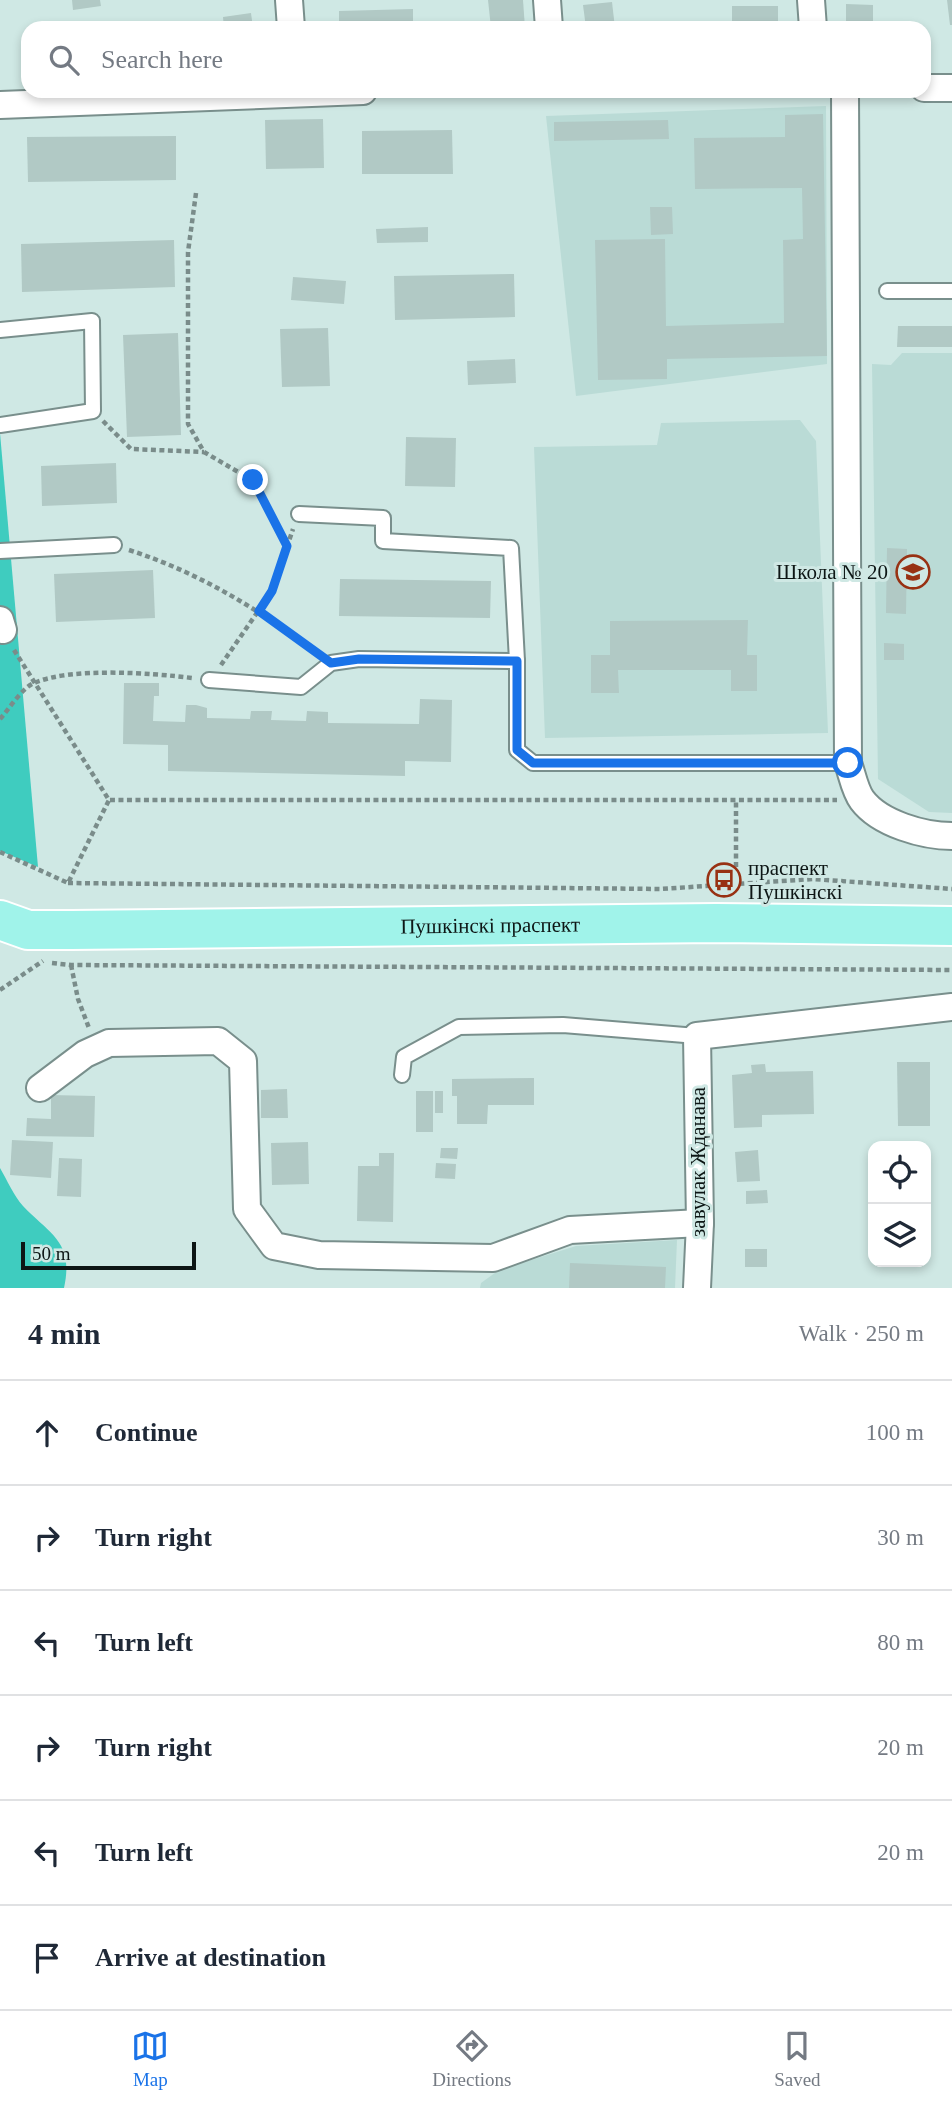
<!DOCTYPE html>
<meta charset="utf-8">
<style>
:root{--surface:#fff;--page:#f6f6f7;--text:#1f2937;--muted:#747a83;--line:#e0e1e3;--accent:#1a73e8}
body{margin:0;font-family:"Times New Roman",serif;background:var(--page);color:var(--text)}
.controls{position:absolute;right:21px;bottom:21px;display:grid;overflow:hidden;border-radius:14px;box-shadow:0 4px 10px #0003}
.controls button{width:63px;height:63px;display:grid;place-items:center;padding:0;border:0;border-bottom:2px solid var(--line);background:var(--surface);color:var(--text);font:35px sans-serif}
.scale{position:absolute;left:21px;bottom:18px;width:175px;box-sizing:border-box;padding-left:7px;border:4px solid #0d1615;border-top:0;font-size:19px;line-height:24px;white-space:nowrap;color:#0d1615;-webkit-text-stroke:5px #cfe8e4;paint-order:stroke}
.stop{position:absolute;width:21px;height:21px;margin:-16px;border:5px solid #1a73e8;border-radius:50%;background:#fff}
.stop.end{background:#1a73e8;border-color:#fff;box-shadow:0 2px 7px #0008}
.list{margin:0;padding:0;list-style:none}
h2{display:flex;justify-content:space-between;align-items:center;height:91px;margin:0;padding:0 28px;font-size:30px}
h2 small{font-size:23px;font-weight:400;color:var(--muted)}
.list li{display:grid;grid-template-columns:46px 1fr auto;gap:21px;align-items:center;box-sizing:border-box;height:105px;padding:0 28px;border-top:2px solid var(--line)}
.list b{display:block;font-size:26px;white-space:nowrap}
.list em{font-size:23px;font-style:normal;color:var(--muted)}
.icon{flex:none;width:38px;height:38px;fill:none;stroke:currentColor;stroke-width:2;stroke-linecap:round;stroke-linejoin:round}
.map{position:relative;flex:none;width:952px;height:1288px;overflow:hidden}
.search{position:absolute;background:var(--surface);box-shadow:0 4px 10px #0003;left:21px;right:21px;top:21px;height:77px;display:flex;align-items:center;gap:18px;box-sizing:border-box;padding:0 24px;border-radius:21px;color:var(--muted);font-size:26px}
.sheet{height:721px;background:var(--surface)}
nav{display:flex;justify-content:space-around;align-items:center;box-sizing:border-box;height:98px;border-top:2px solid var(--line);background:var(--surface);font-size:19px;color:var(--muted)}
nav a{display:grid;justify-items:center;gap:4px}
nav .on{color:var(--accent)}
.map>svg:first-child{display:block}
.built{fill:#badbd6}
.green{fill:#3fccbf}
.building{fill:#b1c9c5}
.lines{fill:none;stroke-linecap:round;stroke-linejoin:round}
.lane-casing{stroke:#798f8c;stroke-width:18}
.street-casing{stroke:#798f8c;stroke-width:30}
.primary-casing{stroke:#fff;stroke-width:42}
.path{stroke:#7a8c8a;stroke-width:4.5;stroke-dasharray:5 3.5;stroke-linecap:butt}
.lane{stroke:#fff;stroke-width:14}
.street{stroke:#fff;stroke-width:26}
.primary{stroke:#a0f3ea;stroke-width:38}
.route{stroke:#1a73e8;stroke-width:9}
.labels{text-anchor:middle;stroke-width:6;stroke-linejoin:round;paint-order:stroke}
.poi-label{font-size:21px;fill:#0d1615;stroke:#cfe8e4;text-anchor:end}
.street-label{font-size:21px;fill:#0d1615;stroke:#cfe8e4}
</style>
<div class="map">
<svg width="952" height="1288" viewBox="0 0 952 1288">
<rect width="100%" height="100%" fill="#cfe8e4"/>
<g class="built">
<path d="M826 106 827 364 576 396 546 116Z"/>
<path d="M902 353H952V813L929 812 878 779 872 364 891 365Z"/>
<path d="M800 420 816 441 828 733 545 738 534 447 657 445 661 423Z"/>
<path d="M677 1240 675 1288H480L481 1283 499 1270 576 1246Z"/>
</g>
<g class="green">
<path d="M0 433 38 867 0 851Z"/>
<path d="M0 1168C7 1180 14 1196 23 1206 51 1235 74 1242 64 1288H0Z"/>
</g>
<g class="building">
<path d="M72 0H100L101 6 73 10Z"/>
<path d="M488 0H523L525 28H491Z"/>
<path d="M947 0H952V25H950Z"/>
<path d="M612 2 615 28H586L583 5Z"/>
<path d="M846 4 873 5V28H846Z"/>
<rect x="732" y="6" width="46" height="22"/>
<path d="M413 9V28H339V11Z"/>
<path d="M251 13 253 28H224L223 17Z"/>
<path d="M79 23 80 28H55V26Z"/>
<path d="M823 114 827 356 667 359V379L598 380 595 240 665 239 666 326 784 323 783 240 803 239 802 188 695 189 694 138 785 137V115Z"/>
<path d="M323 119 324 168 266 169 265 120Z"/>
<path d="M668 120 669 139 554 141V122Z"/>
<path d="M452 130 453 174H362V131Z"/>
<path d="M176 136V180L28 182 27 137Z"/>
<path d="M650 207H672L673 234 651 235Z"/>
<path d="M428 227V242L377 243 376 229Z"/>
<path d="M174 240 175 287 22 292 21 244Z"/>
<path d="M514 274 515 317 395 320 394 276Z"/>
<path d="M293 277 346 281 344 304 291 300Z"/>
<path d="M898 326H952V347H897Z"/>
<path d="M328 328 330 386 282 387 280 329Z"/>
<path d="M178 333 181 435 127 437 123 335Z"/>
<path d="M515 359 516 383 468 385 467 361Z"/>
<path d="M406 437 456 438 455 487 405 486Z"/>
<path d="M116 463 117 503 42 506 41 466Z"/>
<path d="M887 548 907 549 906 614 886 613Z"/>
<path d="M153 570 155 618 56 622 54 574Z"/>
<path d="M340 579 491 581 490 618 339 616Z"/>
<path d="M748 620 747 655H757V691H731V670H618L619 693H591V655H610V621Z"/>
<path d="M884 643 904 644V660H884Z"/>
<path d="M124 683H159V696H154L153 721 185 722 186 705H196L207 708V718L250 719 251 711H272L271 720 306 721 307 711 328 712V723L419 724 420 699 452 700 451 762 405 761V776L168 771V745L123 744Z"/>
<path d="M897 1062H930V1126H898Z"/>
<path d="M765 1064 766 1072 813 1071 814 1114 762 1115V1127L734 1128 732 1075 752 1073 751 1065Z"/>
<path d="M534 1078V1105H488L487 1124H457V1096H452V1079Z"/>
<path d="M287 1089 288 1118H261V1090Z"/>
<rect x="416" y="1091" width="17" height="41"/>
<rect x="435" y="1091" width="8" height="22"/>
<path d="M51 1095 95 1096 94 1137 26 1136 27 1118 51 1119Z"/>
<path d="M12 1140 53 1142 51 1178 10 1175Z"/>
<path d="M308 1142 309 1184 272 1185 271 1143Z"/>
<path d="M441 1148H458L457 1159 440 1158Z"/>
<path d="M758 1150 760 1181 737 1182 735 1152Z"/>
<path d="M379 1153H394L393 1222 357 1221 358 1166H379Z"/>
<path d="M59 1158 82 1159 81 1197 57 1196Z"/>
<path d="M436 1163 456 1164 455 1179 435 1178Z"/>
<path d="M767 1190 768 1203 746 1204V1191Z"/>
<rect x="745" y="1249" width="22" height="18"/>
<path d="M570 1263 666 1267 665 1288H569Z"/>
</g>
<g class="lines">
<defs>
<g id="lane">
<path d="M887 291H952"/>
<path d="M0 330 92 321 93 411 0 425"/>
<path d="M299 514 383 518V541L511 548 517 661"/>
<path d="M0 551 114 545"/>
<path d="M209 680 301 687 331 663 359 659 517 661V750L533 763H848"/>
<path d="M402 1075 404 1057 459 1027 563 1025 697 1036"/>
</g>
<g id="street">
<path d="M289 0 291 28"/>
<path d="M547 0 549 28"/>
<path d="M811 0 813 28"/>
<path d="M924 88H952"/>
<path d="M845 91 848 763C852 774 855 791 862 800 880 824 924 836 952 836"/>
<path d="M0 105 363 91"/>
<path d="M0 620 3 630"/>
<path d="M40 1088 85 1054 109 1043 218 1041 243 1061 247 1209 274 1246 319 1255 493 1258 570 1230 700 1223"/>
<path d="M697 1288 700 1223 697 1036 952 1007"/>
</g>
<g id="primary">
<path id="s1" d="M0 920 28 930H71L716 923 952 926"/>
</g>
</defs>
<use href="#lane" class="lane-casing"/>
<use href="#street" class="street-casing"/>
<use href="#primary" class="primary-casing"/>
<g class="path">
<path d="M196 193 188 252V424L204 452 252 480 287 546"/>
<path d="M103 421 131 449 204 452"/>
<path d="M129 550C200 573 256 608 316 652"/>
<path d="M14 650 109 800H837"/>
<path d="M221 665 272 591 293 529"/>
<path d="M0 719C9 709 22 688 34 683 71 667 152 673 192 678"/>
<path d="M0 852 68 883 109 800"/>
<path d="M68 883 660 889 813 879 952 889"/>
<path d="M736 884V800"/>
<path d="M52 963 71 965 952 970"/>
<path d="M71 965 78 999 89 1028"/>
<path d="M0 990 43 961"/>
</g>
<use href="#lane" class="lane"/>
<use href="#street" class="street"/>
<use href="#primary" class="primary"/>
</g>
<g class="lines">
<path class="route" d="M253 480 287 546 272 591 259 611 331 663 359 659 517 661V750L533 763H848"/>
</g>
<defs>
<symbol id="school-ring" viewBox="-11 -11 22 22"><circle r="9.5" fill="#cfe8e4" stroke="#983113" stroke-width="1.5"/><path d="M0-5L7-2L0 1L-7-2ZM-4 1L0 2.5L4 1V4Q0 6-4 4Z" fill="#983113"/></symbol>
<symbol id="bus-ring" viewBox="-11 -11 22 22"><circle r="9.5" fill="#cfe8e4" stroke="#983113" stroke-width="1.5"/><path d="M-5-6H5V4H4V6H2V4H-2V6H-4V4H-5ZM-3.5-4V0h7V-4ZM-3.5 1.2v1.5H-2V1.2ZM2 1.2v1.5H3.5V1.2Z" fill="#983113"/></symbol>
</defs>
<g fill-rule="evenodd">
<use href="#school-ring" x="894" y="553" width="38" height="38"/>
<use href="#bus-ring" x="705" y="861" width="38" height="38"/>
</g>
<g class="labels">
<g class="poi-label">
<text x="888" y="579">Школа № 20</text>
<text x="748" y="875" text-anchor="start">праспект<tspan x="748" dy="24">Пушкінскі</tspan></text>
</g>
<g class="street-label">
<text dy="7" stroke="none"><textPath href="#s1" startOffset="492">Пушкінскі праспект</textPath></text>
<text transform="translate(698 1162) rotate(-90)" y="7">завулак Жданава</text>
</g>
</g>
</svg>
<div class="controls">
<button><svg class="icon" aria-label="locate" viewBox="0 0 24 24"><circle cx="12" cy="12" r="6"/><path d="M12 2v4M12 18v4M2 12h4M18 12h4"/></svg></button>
<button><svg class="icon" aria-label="layers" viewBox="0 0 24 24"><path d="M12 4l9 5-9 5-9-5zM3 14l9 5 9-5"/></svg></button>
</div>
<div class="scale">50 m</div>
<div class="stop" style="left:848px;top:763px"></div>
<div class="stop end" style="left:253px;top:480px"></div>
<div class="search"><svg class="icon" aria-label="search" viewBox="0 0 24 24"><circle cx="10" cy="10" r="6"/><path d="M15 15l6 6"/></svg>Search here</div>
</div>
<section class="sheet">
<h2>4 min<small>Walk · 250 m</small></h2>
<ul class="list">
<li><svg class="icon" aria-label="ahead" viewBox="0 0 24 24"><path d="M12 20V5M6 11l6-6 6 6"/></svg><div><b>Continue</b></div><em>100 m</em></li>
<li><svg class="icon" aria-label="right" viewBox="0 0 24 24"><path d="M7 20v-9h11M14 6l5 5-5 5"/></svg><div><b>Turn right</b></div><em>30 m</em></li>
<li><svg class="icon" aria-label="left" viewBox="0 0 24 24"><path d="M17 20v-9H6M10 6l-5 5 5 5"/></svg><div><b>Turn left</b></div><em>80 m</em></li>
<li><svg class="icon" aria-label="right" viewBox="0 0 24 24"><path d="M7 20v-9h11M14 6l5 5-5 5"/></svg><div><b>Turn right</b></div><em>20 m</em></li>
<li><svg class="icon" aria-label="left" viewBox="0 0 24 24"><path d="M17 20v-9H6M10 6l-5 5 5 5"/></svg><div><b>Turn left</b></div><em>20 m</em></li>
<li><svg class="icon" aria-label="arrive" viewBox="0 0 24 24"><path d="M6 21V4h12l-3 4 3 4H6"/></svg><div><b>Arrive at destination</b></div></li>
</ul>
</section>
<nav>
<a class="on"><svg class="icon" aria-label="map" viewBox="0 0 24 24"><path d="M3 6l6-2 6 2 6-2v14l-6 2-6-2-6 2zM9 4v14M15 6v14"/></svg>Map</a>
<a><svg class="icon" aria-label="directions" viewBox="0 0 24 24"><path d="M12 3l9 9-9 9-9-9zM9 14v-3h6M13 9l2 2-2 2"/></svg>Directions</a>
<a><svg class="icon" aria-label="saved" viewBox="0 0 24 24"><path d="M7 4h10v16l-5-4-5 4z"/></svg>Saved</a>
</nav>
